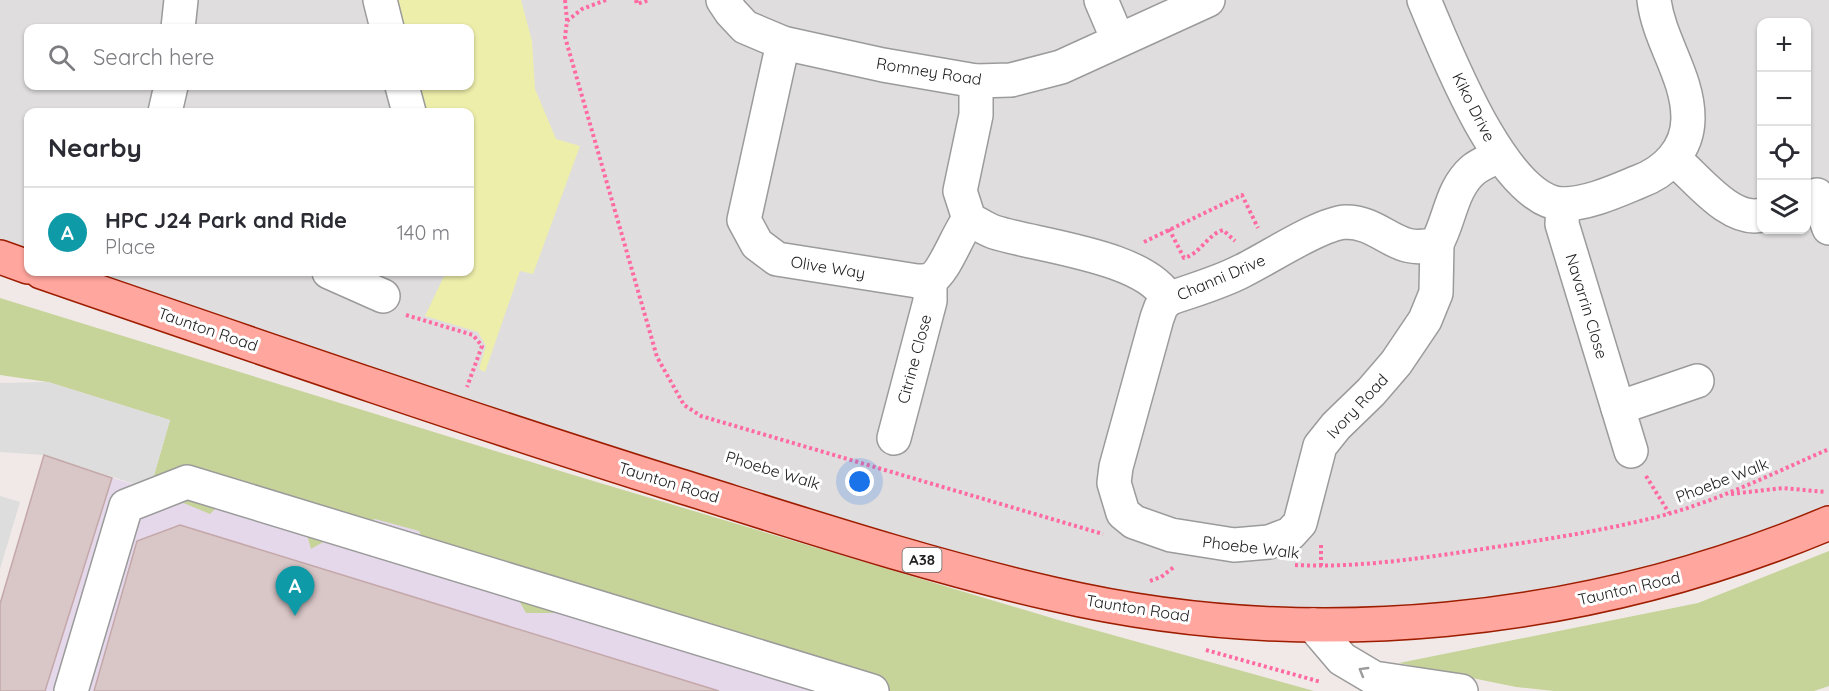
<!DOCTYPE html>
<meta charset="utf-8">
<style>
:root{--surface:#fff;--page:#f7f7f7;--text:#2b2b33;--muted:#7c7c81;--line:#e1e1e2;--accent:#d10066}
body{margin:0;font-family:Quicksand,sans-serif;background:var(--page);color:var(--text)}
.controls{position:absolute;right:18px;top:18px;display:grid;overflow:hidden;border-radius:12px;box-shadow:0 2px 4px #0004}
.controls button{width:54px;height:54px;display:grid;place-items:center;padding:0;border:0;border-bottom:2px solid var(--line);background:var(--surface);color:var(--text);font:30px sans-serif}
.you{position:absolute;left:860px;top:482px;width:21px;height:21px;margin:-15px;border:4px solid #fff;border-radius:50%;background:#1a73e8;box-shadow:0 0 0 9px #1a73e833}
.badge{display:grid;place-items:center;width:39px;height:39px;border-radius:50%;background:var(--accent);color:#fff;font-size:20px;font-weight:700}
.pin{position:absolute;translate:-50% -50px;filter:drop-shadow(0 2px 3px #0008)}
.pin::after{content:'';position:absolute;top:32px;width:21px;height:18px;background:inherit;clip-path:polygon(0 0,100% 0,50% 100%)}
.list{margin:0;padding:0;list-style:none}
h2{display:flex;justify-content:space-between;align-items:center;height:78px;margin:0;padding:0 24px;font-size:26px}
h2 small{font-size:20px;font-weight:400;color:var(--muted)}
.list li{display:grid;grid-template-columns:39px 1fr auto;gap:18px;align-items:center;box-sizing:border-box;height:90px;padding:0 24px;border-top:2px solid var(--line)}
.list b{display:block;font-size:22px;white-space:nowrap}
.list p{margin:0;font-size:20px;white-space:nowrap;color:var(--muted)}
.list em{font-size:20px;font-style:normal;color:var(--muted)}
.icon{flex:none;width:33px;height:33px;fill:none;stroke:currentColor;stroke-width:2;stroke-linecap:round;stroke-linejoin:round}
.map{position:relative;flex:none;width:1829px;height:691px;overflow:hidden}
.search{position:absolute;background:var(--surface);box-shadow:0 2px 4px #0004;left:24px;top:24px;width:450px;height:66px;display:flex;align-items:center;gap:15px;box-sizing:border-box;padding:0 21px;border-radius:12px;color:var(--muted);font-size:22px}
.panel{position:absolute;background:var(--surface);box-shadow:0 2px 4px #0004;left:24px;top:108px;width:450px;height:168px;border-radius:12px}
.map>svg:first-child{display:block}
.residential{fill:#dfddde;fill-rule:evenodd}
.industrial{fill:#e5d8eb}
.grass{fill:#edeeaa}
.forest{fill:#c6d399}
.parking{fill:#ddd}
.building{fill:#d9c6c7;stroke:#c4a8a9;stroke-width:1.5}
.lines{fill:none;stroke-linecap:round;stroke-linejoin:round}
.minor-casing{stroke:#9b9b9b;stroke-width:36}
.major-casing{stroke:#9d1d00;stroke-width:36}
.path{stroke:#ff6aa3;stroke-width:4;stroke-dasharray:3 3;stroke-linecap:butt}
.minor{stroke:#fff;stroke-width:33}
.major{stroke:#ffa69e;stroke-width:33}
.oneway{stroke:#9b9b9b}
.labels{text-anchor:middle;stroke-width:6;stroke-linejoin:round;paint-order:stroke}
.shield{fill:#fff;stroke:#646464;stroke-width:1.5}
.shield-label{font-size:15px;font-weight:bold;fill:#212121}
.street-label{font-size:16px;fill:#212121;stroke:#fff}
</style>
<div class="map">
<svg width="1829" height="691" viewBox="0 0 1829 691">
<rect width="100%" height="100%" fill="#f1e9e7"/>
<path class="residential" d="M0 0H1829V523L1777 545 1407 623 1055 595 41 272H470V112H28V267L0 257ZM1762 22H1806V230H1762ZM28 28H470V86H28Z"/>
<path class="industrial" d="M112 478 150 489 238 486 337 534 375 518 419 531 437 569 580 606 825 691H45Z"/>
<path class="grass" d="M391 0H521L532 41 535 89 556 139 580 146 533 274 520 271 485 372 479 369 486 346 478 332 425 316 446 272H470V112H420L413 86H470V28H398Z"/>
<g class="forest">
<path d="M0 298 570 474 1055 619 1314 691H825L580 606 553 613H526L511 586 437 569 419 531 375 519 337 534 311 549 299 506 238 486 210 514 150 489 170 420 48 382 0 375Z"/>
<path d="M1829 551V686L1814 691H1554L1516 687 1399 663 1698 603Z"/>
</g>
<g class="parking">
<path d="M48 382 170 420 150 489 44 455 0 452V383Z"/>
<path d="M0 496 20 502 0 569Z"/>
</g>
<g class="building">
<path d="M44 455 112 478 45 691H0V604Z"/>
<path d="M180 525 719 691H94L137 541Z"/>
</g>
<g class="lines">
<defs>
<g id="minor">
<path d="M380 0 387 28"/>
<path d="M723 0 731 12 745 27 783 43 883 65 976 81 1011 80 1061 67 1208 0"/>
<path d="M1101 0 1118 40"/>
<path d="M1424 0C1445 49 1503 203 1563 204 1588 204 1616 191 1638 182 1666 172 1688 149 1688 118 1688 76 1659 41 1654 0"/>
<path d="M178 28 181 0"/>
<path d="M783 43 744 220 757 244 777 259 917 281C921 281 927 281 931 279 944 273 958 233 969 219"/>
<path d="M976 81V115L960 191 969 219C977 223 985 229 994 232 1038 246 1146 256 1168 299 1193 290 1219 283 1242 271 1267 259 1321 223 1346 222 1383 222 1397 258 1437 243 1450 220 1451 189 1473 170 1480 164 1491 160 1499 156"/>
<path d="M402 86 409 112"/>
<path d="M165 112 171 86"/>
<path d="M1674 159C1697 178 1730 223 1762 215"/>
<path d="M1817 195 1829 228"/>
<path d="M1563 204 1562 224 1631 451"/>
<path d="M329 272 383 296"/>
<path d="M1168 299 1161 307 1157 318 1116 467 1114 483 1123 513 1134 522 1171 535 1234 545 1269 542 1290 534 1300 523 1320 446 1336 426 1371 392 1396 363 1425 320 1436 293 1437 243"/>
<path d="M1618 408 1697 381"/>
<path d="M894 438 930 301V280"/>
<path d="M1313 625 1342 659 1374 678 1461 691"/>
<path d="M71 691 126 506 187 482 872 691"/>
</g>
<g id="major">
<path d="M0 257 28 267"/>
<path d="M41 272C253 345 464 418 677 485 802 524 926 565 1053 594 1311 654 1586 625 1829 523"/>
</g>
</defs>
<use href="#minor" class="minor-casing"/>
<use href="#major" class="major-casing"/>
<g class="path">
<path d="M565 0 567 20"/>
<path d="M606 0 582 9 567 21 565 37 657 357 684 405 701 416 1103 534"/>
<path d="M636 0 637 4 649 0"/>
<path d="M1169 229 1184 258C1200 254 1207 235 1223 230L1235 241"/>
<path d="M1144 242 1242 195 1258 228"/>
<path d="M406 315 473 335 482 346 467 387"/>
<path d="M1646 476 1669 513"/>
<path d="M1731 494 1783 488 1825 492"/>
<path d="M1321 545V566"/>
<path d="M1295 565C1355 568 1416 559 1476 550 1541 540 1605 531 1668 514 1724 498 1776 472 1829 449"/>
<path d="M1150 581 1161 577 1174 567"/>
<path d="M1206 650 1321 682"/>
</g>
<use href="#minor" class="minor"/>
<use href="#major" class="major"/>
</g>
<defs><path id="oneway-chevron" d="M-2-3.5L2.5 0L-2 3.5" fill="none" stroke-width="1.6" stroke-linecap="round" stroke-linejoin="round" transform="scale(1.5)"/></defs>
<use class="oneway" href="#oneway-chevron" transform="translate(1363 671) rotate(-150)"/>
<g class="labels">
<rect class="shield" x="902.5" y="548" width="39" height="24" rx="4.5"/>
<g class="shield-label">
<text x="922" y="565">A38</text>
</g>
<g class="street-label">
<text transform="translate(929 71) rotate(9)" y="6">Romney Road</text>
<text transform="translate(1474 107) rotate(63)" y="6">Kiko Drive</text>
<text transform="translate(828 267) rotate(9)" y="6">Olive Way</text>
<text transform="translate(1221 277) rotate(-23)" y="6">Channi Drive</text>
<text transform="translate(1587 306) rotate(73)" y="6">Navarrin Close</text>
<text transform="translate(208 329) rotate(19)" y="6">Taunton Road</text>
<text transform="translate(914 359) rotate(-75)" y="6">Citrine Close</text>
<text transform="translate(1357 406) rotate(-47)" y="6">Ivory Road</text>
<text transform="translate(773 470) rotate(17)" y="6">Phoebe Walk</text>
<text transform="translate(1722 480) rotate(-21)" y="6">Phoebe Walk</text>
<text transform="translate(669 482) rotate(17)" y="6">Taunton Road</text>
<text transform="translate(1251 547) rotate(7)" y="6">Phoebe Walk</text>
<text transform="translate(1629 588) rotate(-13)" y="6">Taunton Road</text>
<text transform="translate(1138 608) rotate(9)" y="6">Taunton Road</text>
</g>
</g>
</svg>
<div class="controls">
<button>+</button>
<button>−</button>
<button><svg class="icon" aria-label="locate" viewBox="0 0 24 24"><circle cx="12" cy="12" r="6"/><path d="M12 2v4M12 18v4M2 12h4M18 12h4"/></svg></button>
<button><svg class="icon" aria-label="layers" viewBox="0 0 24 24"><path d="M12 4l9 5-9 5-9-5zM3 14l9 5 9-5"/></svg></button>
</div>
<div class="you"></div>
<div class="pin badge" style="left:295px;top:616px;background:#0f9aa8">A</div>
<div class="search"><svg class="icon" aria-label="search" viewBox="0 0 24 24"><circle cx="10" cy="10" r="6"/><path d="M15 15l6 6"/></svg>Search here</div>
<section class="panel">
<h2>Nearby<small></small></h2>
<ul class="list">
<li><span class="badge" style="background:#0f9aa8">A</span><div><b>HPC J24 Park and Ride</b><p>Place</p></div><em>140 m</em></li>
</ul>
</section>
</div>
